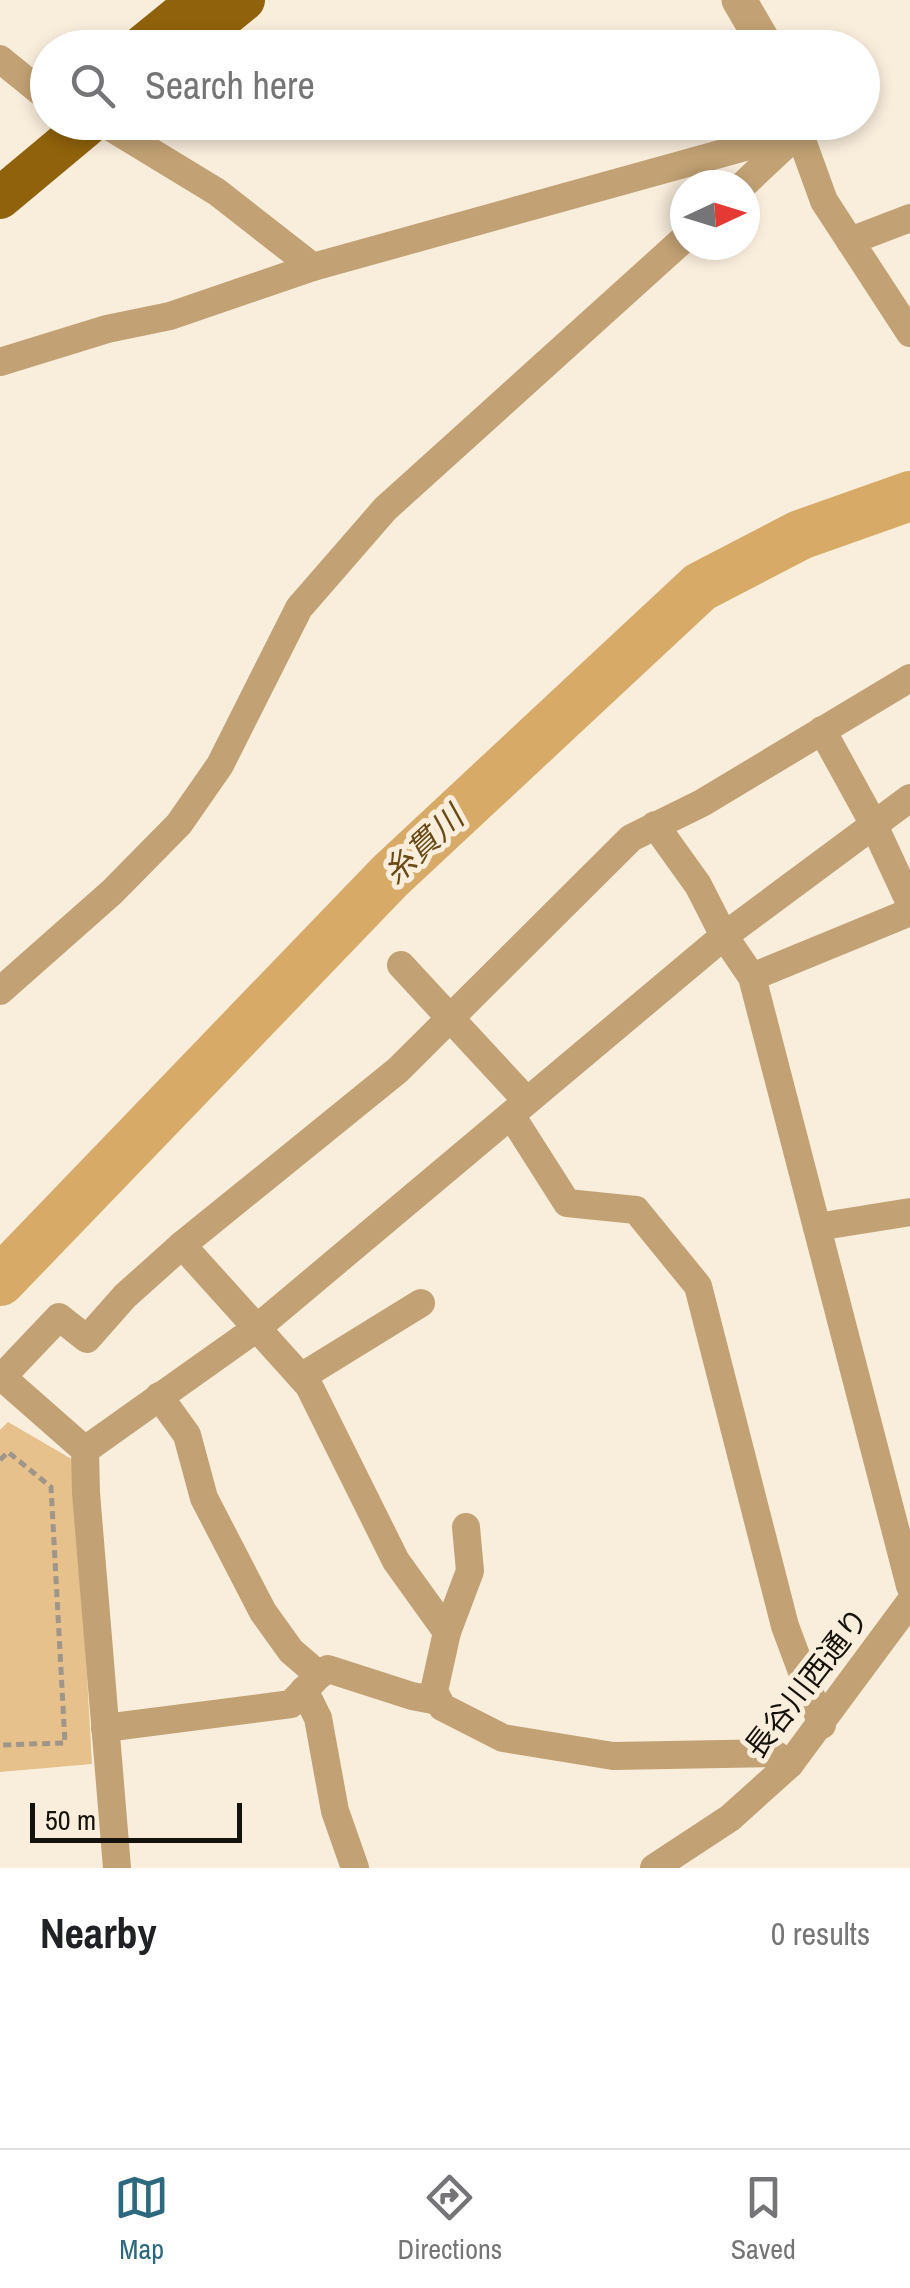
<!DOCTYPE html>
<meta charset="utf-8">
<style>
:root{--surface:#fff;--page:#f2f2f2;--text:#202124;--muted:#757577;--line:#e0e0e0;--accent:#2c697f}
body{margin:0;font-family:"Archivo Narrow","Noto Sans JP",sans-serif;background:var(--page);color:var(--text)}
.compass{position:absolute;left:670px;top:170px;width:90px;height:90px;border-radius:50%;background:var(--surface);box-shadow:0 5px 15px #0003;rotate:86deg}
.scale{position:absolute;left:30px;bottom:25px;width:212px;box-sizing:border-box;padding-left:10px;border:5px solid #15110b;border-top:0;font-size:28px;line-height:35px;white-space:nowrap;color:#15110b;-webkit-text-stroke:8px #f9eddc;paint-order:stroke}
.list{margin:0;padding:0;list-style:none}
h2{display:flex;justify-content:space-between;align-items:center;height:130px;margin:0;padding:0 40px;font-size:42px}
h2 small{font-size:32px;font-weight:400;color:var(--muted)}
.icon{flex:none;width:55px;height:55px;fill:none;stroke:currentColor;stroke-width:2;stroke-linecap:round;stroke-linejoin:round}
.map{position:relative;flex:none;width:910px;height:1868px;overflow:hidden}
.search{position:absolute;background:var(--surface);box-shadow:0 5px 15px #0003;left:30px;right:30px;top:30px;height:110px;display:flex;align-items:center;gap:25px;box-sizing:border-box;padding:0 35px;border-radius:55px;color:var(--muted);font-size:38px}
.sheet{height:280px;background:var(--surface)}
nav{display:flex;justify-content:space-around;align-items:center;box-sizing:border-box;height:140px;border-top:2px solid var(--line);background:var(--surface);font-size:28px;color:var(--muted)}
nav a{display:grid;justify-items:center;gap:5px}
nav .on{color:var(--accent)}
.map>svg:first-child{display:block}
.green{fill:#e7c18c}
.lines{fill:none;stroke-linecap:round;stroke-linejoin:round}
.river{stroke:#d7aa68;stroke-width:50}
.path{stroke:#9f9689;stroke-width:5;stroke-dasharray:8 5;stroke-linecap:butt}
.minor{stroke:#c2a274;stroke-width:28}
.tertiary{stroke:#c2a274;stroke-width:35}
.primary{stroke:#90620b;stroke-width:42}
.labels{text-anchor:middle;stroke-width:10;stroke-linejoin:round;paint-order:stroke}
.street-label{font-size:30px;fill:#15110b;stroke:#f9eddc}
.water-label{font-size:32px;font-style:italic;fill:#6a4b18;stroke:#f9eddc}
</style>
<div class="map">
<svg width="910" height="1868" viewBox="0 0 910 1868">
<rect width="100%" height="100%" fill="#f9eddc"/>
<path class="green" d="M8 1422 75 1461 92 1764 0 1772V1430Z"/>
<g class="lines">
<path class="river" d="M0 1281 390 876 700 587 800 535 910 496"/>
<path class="path" d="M0 1460 8 1452 51 1487 65 1743 0 1745"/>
<g class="minor">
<path d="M0 59 48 98"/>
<path d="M102 122 217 192 313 267"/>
<path d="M799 132 824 201 910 333"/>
<path d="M743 185 795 136"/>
<path d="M850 241 910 218"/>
<path d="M0 362 107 329 170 316 313 267 799 132"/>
<path d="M822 730 872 821 910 903"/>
<path d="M655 825 698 885 724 936 752 977 910 1586"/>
<path d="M401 965 527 1101"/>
<path d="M752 977 910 912"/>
<path d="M0 991 112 892 179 824 220 765 299 608 385 509 685 238"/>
<path d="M511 1115 567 1203 636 1210 698 1286 785 1626 822 1725"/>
<path d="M817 1227 910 1212"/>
<path d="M182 1245 309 1386 396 1561 447 1632"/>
<path d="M2 1377 85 1450 86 1493 117 1868"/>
<path d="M301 1377 421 1303"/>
<path d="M0 1379 59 1317 87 1339 125 1296 182 1245 398 1070 631 838 702 803 910 678"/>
<path d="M85 1450 257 1328 724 936 910 798"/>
<path d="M466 1527 470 1571 447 1632 434 1691 442 1707 503 1738 613 1756 773 1753 790 1764"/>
<path d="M319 1675 328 1669 412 1696 438 1701"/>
<path d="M304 1690 318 1718 335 1811 355 1868"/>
<path d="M105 1728 291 1704 319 1675 291 1651 263 1612 204 1498 187 1435 159 1396"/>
<path d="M654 1868 730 1818 790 1764 910 1602"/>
</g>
<g class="tertiary">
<path d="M739 0 767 48"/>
<path d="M796 122 799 132"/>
</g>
<g class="primary">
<path d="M140 48 199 0"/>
<path d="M185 48 244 0"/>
<path d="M0 198 91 122"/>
</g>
</g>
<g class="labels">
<g class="street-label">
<text transform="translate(807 1683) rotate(-52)" y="10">長谷川西通り</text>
</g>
<g class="water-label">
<text transform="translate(423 845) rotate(-43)" y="11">糸貫川</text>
</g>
</g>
</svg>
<svg class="compass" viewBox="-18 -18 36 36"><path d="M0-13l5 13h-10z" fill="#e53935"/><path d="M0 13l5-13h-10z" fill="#757577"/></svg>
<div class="scale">50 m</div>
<div class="search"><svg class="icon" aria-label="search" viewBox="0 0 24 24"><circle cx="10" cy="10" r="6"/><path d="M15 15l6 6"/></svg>Search here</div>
</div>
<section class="sheet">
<h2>Nearby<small>0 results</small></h2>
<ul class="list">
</ul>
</section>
<nav>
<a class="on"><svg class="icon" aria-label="map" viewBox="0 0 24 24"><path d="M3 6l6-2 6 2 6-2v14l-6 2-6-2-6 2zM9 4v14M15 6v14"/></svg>Map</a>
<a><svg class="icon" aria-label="directions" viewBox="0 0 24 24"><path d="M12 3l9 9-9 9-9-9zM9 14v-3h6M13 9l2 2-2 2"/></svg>Directions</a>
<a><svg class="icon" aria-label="saved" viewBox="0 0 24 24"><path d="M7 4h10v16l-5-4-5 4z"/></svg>Saved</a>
</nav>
